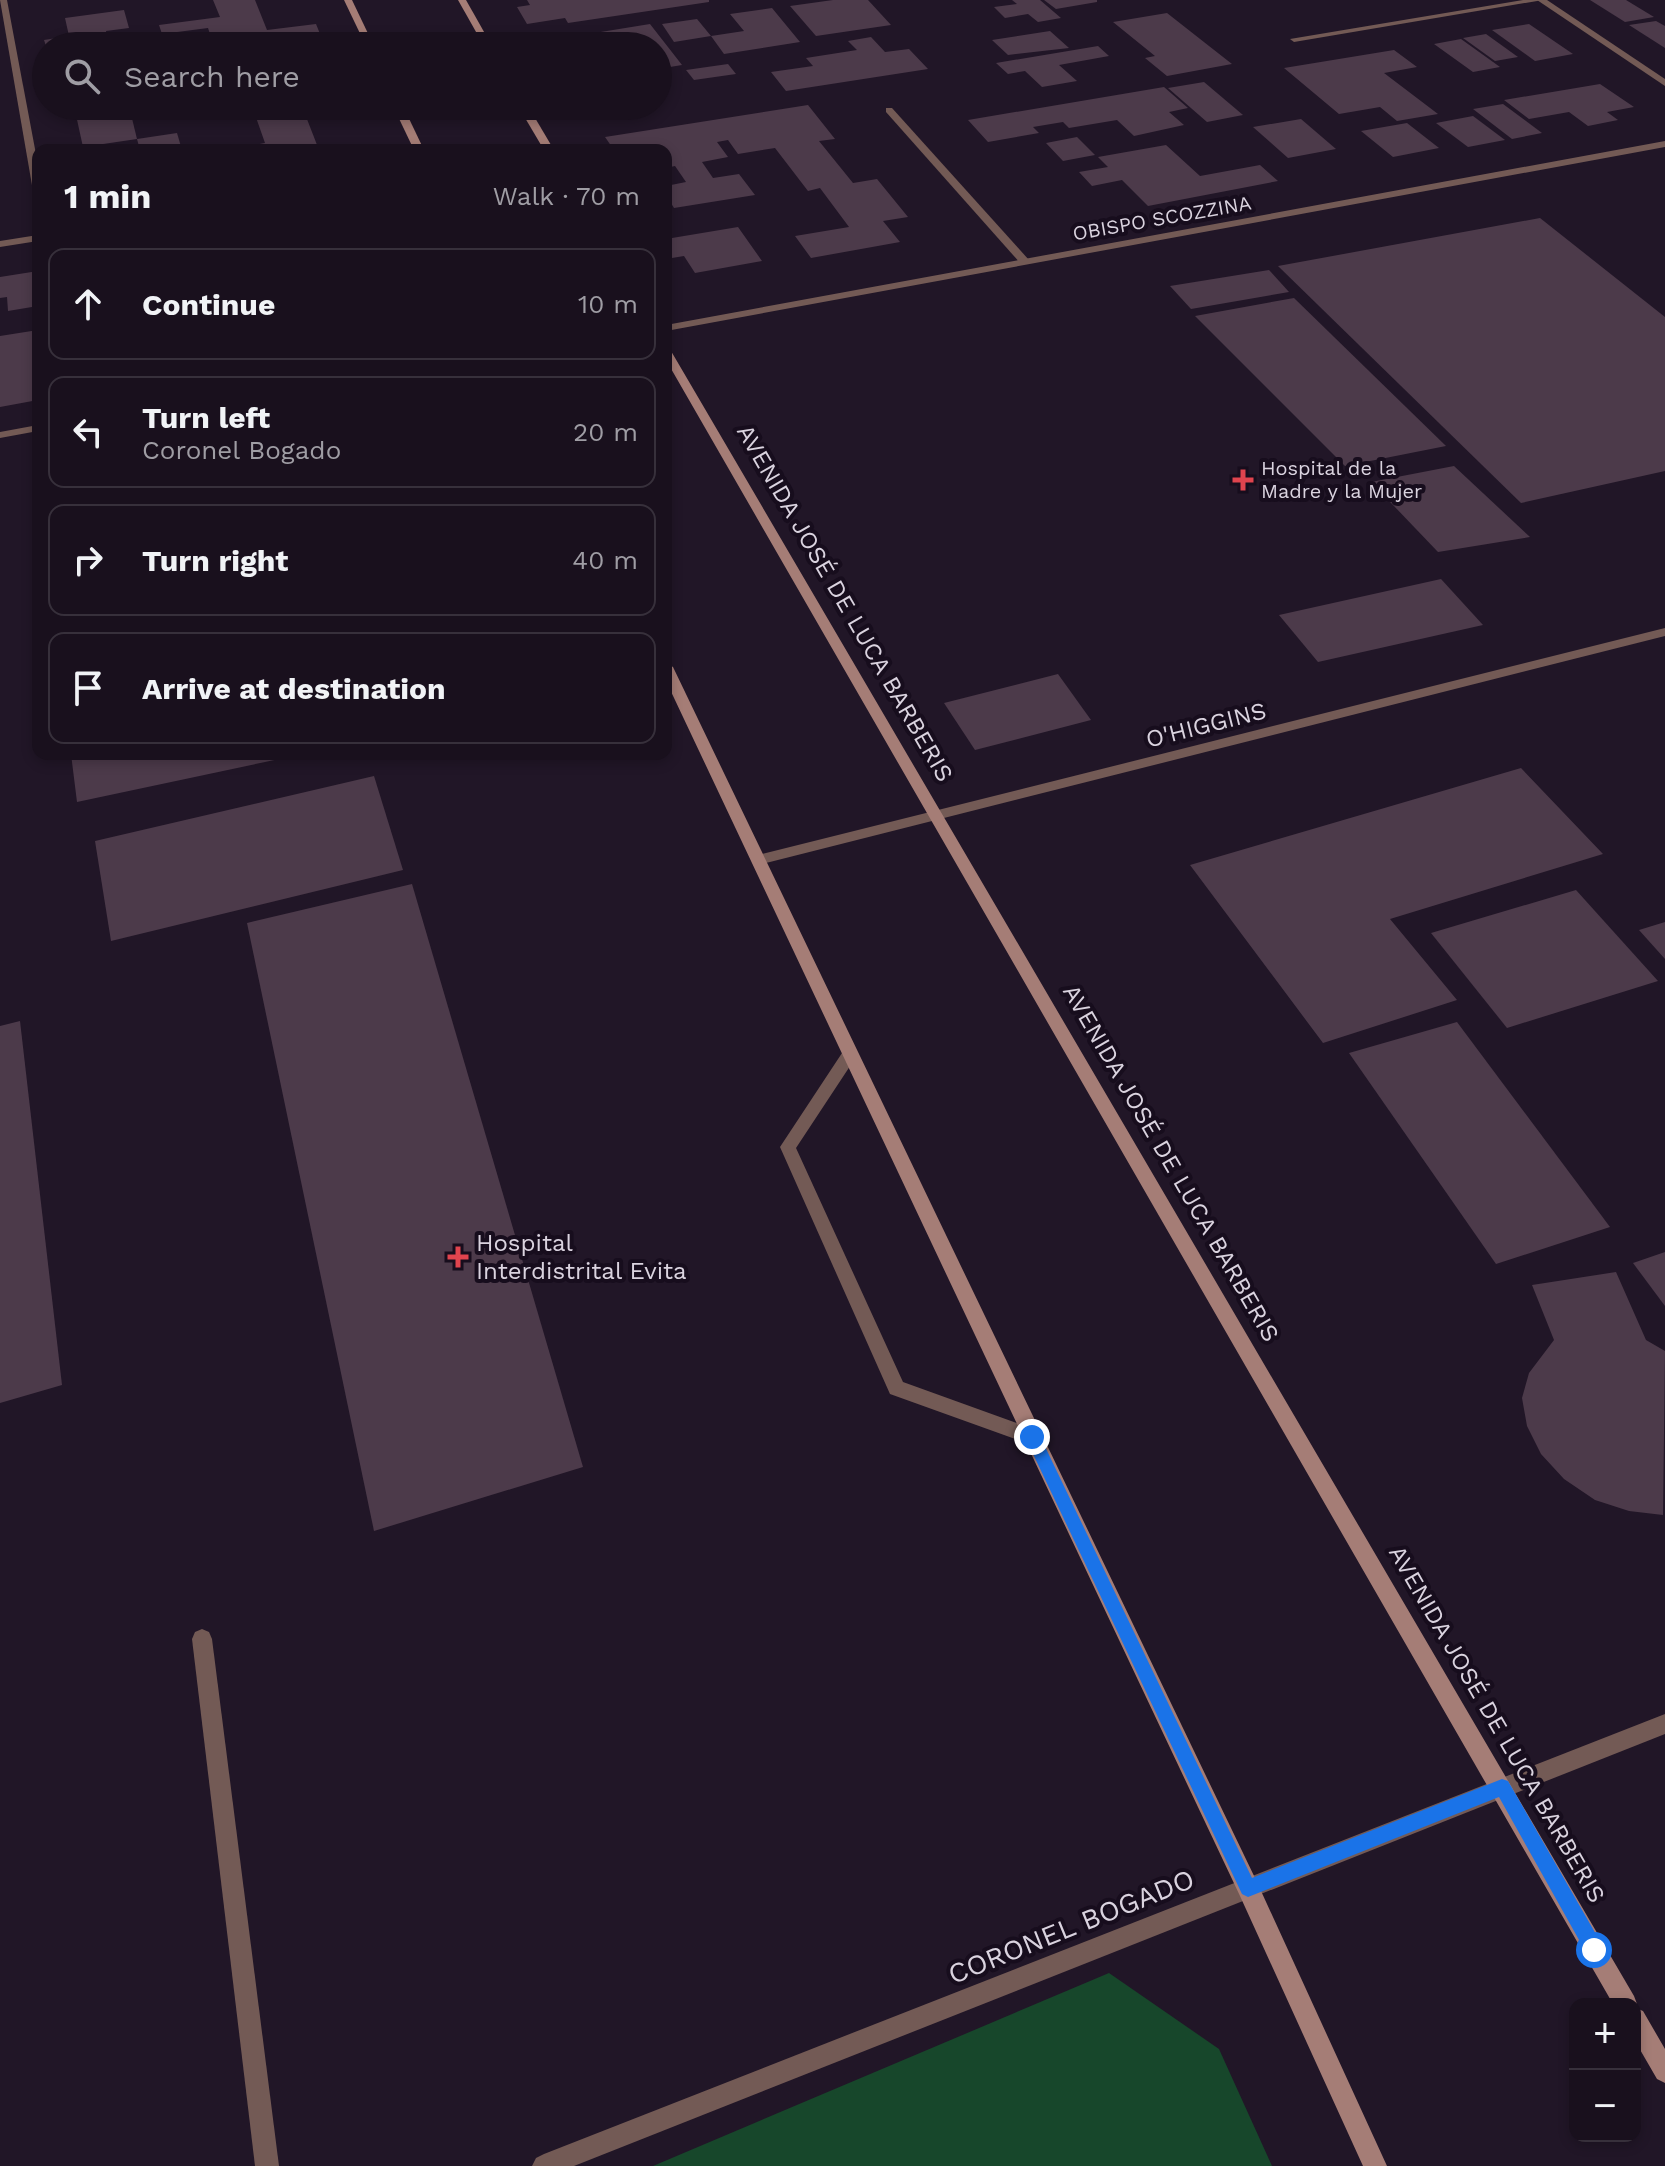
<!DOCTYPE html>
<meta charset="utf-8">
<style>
:root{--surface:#19101d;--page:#221926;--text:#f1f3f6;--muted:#9f9da4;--line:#37303b}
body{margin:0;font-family:"Work Sans",sans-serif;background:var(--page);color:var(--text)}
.controls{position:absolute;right:24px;bottom:24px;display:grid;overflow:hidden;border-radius:16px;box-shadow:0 4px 12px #0003}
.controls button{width:72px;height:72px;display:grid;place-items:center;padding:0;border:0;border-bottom:2px solid var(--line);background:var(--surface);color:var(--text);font:40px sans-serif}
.stop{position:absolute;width:24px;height:24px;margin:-18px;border:6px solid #1a73e8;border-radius:50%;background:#fff}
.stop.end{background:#1a73e8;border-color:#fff;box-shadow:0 2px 8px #0008}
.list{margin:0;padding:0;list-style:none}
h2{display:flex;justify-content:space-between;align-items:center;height:104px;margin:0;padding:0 32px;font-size:34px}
h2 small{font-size:26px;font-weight:400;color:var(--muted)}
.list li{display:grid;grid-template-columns:52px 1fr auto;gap:24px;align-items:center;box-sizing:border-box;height:112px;margin:0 16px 16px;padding:0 16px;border:2px solid var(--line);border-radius:16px}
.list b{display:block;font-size:30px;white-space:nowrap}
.list p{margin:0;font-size:26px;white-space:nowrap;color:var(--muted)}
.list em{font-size:26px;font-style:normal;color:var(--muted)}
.icon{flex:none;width:44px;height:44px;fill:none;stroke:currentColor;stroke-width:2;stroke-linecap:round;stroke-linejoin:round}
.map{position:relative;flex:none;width:1665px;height:2166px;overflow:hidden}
.search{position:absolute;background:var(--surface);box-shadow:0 4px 12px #0003;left:32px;top:32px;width:640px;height:88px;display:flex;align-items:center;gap:20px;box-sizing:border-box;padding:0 28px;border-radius:44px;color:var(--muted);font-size:30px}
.panel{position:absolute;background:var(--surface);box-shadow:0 4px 12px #0003;left:32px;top:144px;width:640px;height:616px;border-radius:16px}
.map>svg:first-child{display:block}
.green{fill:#17472b}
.building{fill:#4c3a4a}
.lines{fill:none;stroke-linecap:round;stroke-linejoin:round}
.lane{fill:#735a55;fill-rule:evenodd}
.street{fill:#735a55;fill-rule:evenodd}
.secondary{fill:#a57d76;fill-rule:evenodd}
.route{fill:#1a73e8}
.health-dot{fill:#e0444e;stroke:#170d1d;stroke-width:3}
.labels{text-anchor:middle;stroke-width:8;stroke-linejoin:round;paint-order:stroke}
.far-street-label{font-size:20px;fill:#dad3df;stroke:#170d1d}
.far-poi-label{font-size:20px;fill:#dad3df;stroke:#170d1d;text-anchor:start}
.street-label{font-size:24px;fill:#dad3df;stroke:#170d1d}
.poi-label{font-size:24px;fill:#dad3df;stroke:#170d1d;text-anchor:start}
.near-street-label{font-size:28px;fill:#dad3df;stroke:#170d1d}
</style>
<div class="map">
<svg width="1665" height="2166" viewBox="0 0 1665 2166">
<rect width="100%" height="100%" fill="#211627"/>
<path class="green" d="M1109 1973 1219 2049 1272 2166H653Z"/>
<g class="building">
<path d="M213 0H255L267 30 316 24 325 46H214L208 28 162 34 159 25 220 17Z"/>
<path d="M527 0H709V2L568 23 565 18 527 24 517 7 530 5Z"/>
<path d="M833 0H868L891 25 816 36 790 6Z"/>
<path d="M1012 0H1040L1061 18 1038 22 1028 14 1005 18 994 7 1017 4Z"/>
<path d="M1044 0H1097V2L1056 9Z"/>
<path d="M1590 0H1626L1654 17 1625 22Z"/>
<path d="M772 8 800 42 724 54 711 36 744 31 730 14Z"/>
<path d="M124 10 129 28 106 31 109 46H46L44 40 69 36 65 18Z"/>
<path d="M1167 13 1209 46 1232 64 1167 76 1145 58 1155 56 1113 22Z"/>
<path d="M697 19 711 36 674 42 662 24Z"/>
<path d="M1656 21 1665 26V48L1629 25Z"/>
<path d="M650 24 682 65 658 69V46H538L532 38 573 32 576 36Z"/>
<path d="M1529 24 1573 54 1535 61 1492 30Z"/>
<path d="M1050 31 1069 48 1008 55 992 40Z"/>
<path d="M1486 34 1518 57 1495 61 1463 38Z"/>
<path d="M871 37 885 52 909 49 928 69 786 91 771 72 813 66 806 58 857 50 848 41Z"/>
<path d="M1461 39 1500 67 1473 72 1434 44Z"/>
<path d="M1098 46 1109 56 1059 65 1077 81 1042 87 1025 71 1008 74 996 63Z"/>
<path d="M1394 50 1417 67 1384 73 1438 114 1397 121 1380 107 1339 114 1284 68Z"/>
<path d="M728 64 736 74 694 80 686 70Z"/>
<path d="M1204 82 1243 115 1207 122 1168 88Z"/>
<path d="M1600 84 1634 107 1607 112 1618 120 1588 126 1569 112 1529 119 1504 100Z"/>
<path d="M1164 87 1188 108 1169 112 1184 125 1134 136 1117 120 1069 128 1063 122 1033 127 1039 133 988 142 968 120Z"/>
<path d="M1503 104 1542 133 1512 139 1473 109Z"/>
<path d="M808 105 835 139 819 141 853 183 877 179 908 217 883 221 900 242 811 258 795 236 849 227 820 188 808 191 775 148 738 154 728 140 717 142 728 157 702 162 713 178 739 174 755 195 674 208 666 195V186L686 182 675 166 666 168V150H614L605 137Z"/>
<path d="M74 106H129L137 139 83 147Z"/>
<path d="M252 106H295L298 115 305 114 319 150H228L265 143Z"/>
<path d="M579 106H620L623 116 583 120Z"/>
<path d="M1473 116 1505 140 1468 147 1436 123Z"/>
<path d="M1301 119 1336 149 1288 158 1253 127Z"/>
<path d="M1407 123 1439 148 1393 157 1361 131Z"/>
<path d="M177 133 182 150H140L137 139Z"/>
<path d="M1077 137 1095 155 1063 161 1046 143Z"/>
<path d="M1166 145 1200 176 1260 165 1278 181 1148 206 1122 180 1092 186 1079 172 1108 167 1098 157Z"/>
<path d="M1540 218 1665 317V471L1521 503 1278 266Z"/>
<path d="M738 227 762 261 695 273 684 256 666 259V239Z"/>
<path d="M1269 270 1289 292 1191 309 1170 286Z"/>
<path d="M38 271V306L8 311 7 297 0 298V277Z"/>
<path d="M1294 298 1446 446 1345 466 1195 316Z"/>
<path d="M38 330V400L0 407V336Z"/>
<path d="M1454 466 1530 537 1438 552 1371 482Z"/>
<path d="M1441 579 1483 625 1318 662 1279 615Z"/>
<path d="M1058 674 1091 720 975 750 944 703Z"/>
<path d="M71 754H298V755L77 802Z"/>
<path d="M1521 768 1603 854 1390 919 1457 1000 1323 1043 1190 865Z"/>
<path d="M374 776 403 870 111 941 95 841Z"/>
<path d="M412 884 583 1467 374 1531 247 923Z"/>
<path d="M1576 890 1658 981 1507 1028 1431 933Z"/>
<path d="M1665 922V959L1639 930Z"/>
<path d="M20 1021 62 1385 0 1403V1026Z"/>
<path d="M1457 1022 1610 1227 1496 1264 1349 1053Z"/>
<path d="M1665 1252V1306L1633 1263Z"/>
<path d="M1616 1272 1646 1340 1665 1351 1663 1515 1629 1511 1595 1500 1564 1479 1541 1454 1527 1426 1522 1398 1529 1373 1554 1340 1532 1285Z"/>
</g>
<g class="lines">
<g class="lane">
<path d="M1523 0H1543L1294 42 1290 39Z"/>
<path d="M886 108H892L1029 260V264H1021L886 112Z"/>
<path d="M850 1048 858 1054 796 1148 903 1382 1039 1431 1041 1437 1039 1443 1032 1445 890 1394 780 1147 844 1050Z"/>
<path d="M202 1629 209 1632 212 1639 279 2166H255L192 1639 195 1632Z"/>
</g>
<g class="street">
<path d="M0 0H7L38 165V194L33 191Z"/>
<path d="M1537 0H1547L1665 79V86Z"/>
<path d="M1665 141V147L666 331V325Z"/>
<path d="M38 235V241L0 247V241Z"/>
<path d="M38 425V431L0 438V432Z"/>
<path d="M1665 628V636L758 865 751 860 758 855Z"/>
<path d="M1665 1714V1734L574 2166H532L536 2158 544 2154Z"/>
</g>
<g class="secondary">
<path d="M344 0H352L374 46H366Z"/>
<path d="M458 0H466L492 46H484Z"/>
<path d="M393 106H403L424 150H414Z"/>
<path d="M518 106H528L554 150H544Z"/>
<path d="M666 348 671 351 1634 1996 1637 2004 1636 2008 1643 2011 1665 2049V2083L1657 2079 1635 2041V2004H1613L666 360Z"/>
<path d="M666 663 673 667 1256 1880 1387 2166H1363L1240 1896 666 681Z"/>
</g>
</g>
<path class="route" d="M1032 1430 1038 1432 1252 1878 1502 1779 1508 1781 1601 1943 1603 1950 1601 1956 1594 1959 1588 1956 1499 1797 1248 1897 1242 1894 1025 1437Z"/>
<g class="health-dot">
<path d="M1239 468h8v8h8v8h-8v8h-8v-8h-8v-8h8z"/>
<path d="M454 1245h8v8h8v8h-8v8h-8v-8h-8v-8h8z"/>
</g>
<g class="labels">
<g class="far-street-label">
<text transform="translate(1162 218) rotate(-10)" y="7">OBISPO SCOZZINA</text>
</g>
<g class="far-poi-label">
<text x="1261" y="475">Hospital de la<tspan x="1261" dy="23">Madre y la Mujer</tspan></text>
</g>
<g class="street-label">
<text transform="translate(845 603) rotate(60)" y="8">AVENIDA JOSÉ DE LUCA BARBERIS</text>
<text transform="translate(1206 725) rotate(-14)" y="8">O'HIGGINS</text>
<text transform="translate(1171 1163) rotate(60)" y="8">AVENIDA JOSÉ DE LUCA BARBERIS</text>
<text transform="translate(1497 1724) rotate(60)" y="8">AVENIDA JOSÉ DE LUCA BARBERIS</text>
</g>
<g class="poi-label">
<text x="476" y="1251">Hospital<tspan x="476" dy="28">Interdistrital Evita</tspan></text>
</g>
<g class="near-street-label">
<text transform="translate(1071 1926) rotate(-22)" y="10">CORONEL BOGADO</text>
</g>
</g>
</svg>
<div class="controls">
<button>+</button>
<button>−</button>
</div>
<div class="stop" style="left:1594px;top:1950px"></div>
<div class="stop end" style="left:1032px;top:1437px"></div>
<div class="search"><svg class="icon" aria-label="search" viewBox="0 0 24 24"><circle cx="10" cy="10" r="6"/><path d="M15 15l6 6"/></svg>Search here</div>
<section class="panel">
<h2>1 min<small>Walk · 70 m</small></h2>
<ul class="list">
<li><svg class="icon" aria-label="ahead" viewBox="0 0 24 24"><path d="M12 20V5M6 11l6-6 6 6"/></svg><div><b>Continue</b></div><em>10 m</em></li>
<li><svg class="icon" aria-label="left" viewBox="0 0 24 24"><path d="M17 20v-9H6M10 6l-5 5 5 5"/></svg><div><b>Turn left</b><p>Coronel Bogado</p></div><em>20 m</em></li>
<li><svg class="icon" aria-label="right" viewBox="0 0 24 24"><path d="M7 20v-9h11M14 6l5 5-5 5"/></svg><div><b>Turn right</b></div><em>40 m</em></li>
<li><svg class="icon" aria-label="arrive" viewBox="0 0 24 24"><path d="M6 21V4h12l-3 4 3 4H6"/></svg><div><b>Arrive at destination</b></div></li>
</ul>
</section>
</div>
